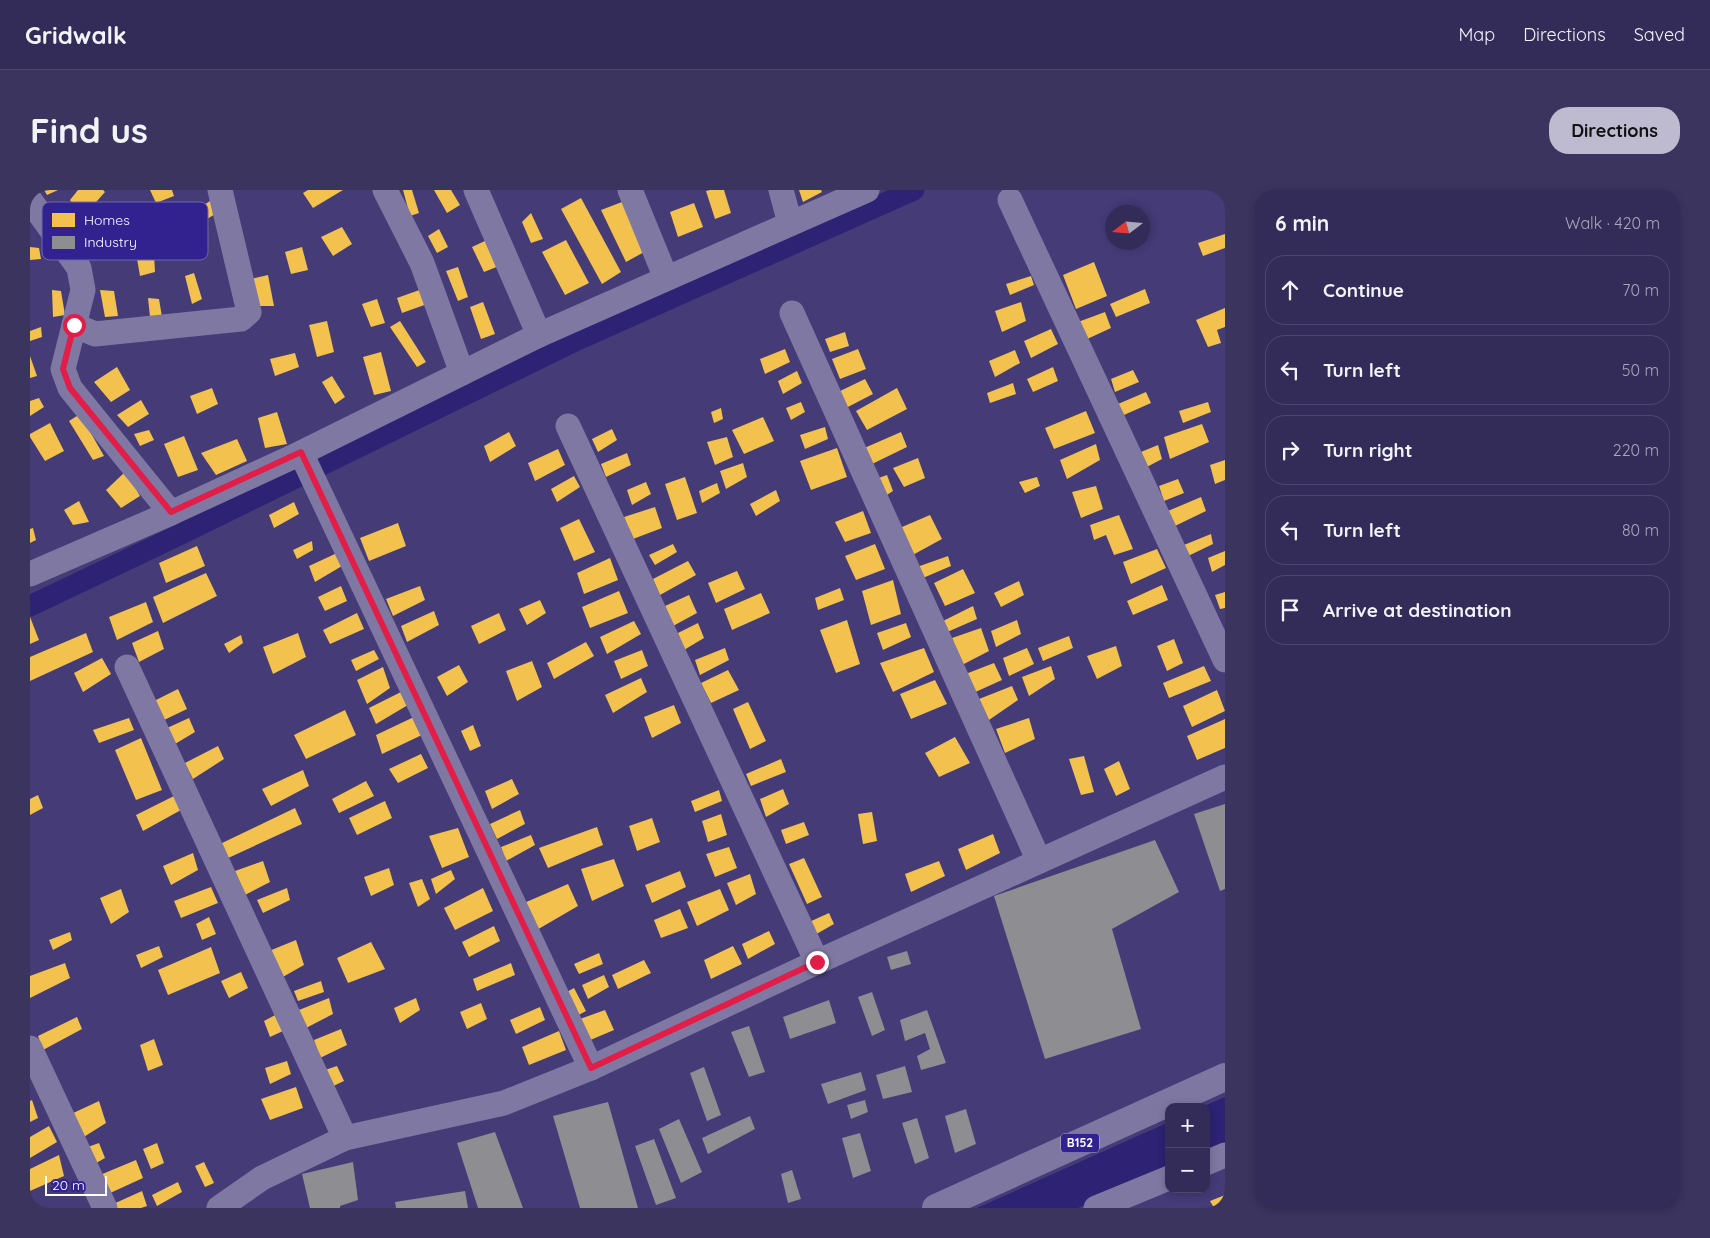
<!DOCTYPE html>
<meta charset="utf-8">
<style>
:root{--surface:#332c59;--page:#3b345f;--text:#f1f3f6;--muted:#a9a7ba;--line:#4e486f;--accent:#bebacf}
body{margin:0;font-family:Quicksand,sans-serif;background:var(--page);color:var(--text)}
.controls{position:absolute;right:15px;bottom:15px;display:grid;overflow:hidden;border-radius:10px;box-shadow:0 2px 8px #0003}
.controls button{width:45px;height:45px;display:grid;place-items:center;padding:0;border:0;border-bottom:1px solid var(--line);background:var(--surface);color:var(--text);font:25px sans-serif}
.compass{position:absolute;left:1075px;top:15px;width:45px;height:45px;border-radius:50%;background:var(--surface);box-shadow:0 2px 8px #0003;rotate:254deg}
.scale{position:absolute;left:15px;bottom:12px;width:62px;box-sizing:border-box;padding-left:5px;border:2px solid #fff;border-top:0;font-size:14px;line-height:18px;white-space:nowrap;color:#fff;-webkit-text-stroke:4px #322290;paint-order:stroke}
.stop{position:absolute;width:15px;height:15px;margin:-11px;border:4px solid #e11d48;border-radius:50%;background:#fff}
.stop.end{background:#e11d48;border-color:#fff;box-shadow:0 1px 5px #0008}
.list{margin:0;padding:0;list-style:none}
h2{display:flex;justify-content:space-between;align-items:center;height:65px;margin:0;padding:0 20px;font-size:21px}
h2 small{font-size:16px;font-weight:400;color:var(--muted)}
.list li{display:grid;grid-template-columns:32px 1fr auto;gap:15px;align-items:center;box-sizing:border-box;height:70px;margin:0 10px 10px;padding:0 10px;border:1px solid var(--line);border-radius:20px}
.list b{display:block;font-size:19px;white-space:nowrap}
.list em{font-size:16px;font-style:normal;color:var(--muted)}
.icon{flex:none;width:28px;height:28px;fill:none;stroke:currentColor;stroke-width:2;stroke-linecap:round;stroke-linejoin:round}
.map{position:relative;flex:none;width:1195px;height:1018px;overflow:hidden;border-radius:20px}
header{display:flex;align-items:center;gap:30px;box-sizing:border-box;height:70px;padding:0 25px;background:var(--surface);border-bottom:1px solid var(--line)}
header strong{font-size:24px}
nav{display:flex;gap:28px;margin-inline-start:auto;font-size:18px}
.intro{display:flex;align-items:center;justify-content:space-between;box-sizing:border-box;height:120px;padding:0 30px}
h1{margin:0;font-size:35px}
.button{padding:12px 22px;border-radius:20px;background:var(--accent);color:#111;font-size:18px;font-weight:700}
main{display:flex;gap:30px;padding:0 30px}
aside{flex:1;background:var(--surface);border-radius:20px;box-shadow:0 2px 8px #0003}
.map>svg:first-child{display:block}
.water{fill:#2d2274}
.homes{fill:#f2c14e}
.industry{fill:#8d8d92}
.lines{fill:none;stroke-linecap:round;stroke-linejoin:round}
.canal{stroke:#2d2274;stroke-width:21}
.street{stroke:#7f78a2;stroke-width:25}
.primary{stroke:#7e77a2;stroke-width:28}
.route{stroke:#e11d48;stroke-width:6}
.labels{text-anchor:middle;stroke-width:5;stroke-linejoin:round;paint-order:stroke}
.shield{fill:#322290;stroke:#c2bdde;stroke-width:1}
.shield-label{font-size:12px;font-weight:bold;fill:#fff}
.key{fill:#322290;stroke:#7064b1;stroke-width:1}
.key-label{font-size:14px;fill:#fff}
</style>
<header>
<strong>Gridwalk</strong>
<nav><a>Map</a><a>Directions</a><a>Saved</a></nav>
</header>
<div class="intro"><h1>Find us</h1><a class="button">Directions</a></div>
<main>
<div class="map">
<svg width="1195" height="1018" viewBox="0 0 1195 1018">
<rect width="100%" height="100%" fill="#443b77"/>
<g class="water">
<path d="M1195 907V955L1176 963V917H1172Z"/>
<path d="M1139 932V979L1048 1018H947Z"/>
</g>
<g class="homes">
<path d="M14 0H28L17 5Z"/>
<path d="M48 0H73L75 2 52 28 40 10Z"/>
<path d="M120 0H142L144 6 126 13Z"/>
<path d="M278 0H313L283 18 273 3Z"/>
<path d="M373 0H382L389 23 380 26Z"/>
<path d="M404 0H421L430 15 417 23Z"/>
<path d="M680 0H694L701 23 685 29 676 1Z"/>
<path d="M769 0H791L792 2 773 12Z"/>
<path d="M551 8 591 82 572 94 531 19Z"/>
<path d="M183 9 187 23 172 32 168 19Z"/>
<path d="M592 12 616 61 596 72 571 20Z"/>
<path d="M664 13 673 37 648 47 640 22Z"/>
<path d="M501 23 513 49 501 53 492 32Z"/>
<path d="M312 37 322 54 303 66 291 47Z"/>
<path d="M409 39 418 57 407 63 398 46Z"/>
<path d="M1195 44V58L1173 66 1168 53Z"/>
<path d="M123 47 125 82 110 86 104 51Z"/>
<path d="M457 50 469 76 454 82 442 57Z"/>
<path d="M536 50 559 93 535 105 512 62Z"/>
<path d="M0 57 9 58 11 69 0 70Z"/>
<path d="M272 57 278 80 261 84 255 62Z"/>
<path d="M1064 72 1077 106 1046 119 1033 85Z"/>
<path d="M428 77 438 107 428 111 416 81Z"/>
<path d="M164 83 172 109 162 114 155 86Z"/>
<path d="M238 85 244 116H229L221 89Z"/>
<path d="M1001 86 1004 95 980 105 976 94Z"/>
<path d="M395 98 400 113 372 123 367 108Z"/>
<path d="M1115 99 1120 113 1086 127 1080 114Z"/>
<path d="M22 100 31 101 35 125 23 127Z"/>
<path d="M70 100 84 101 88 126 75 127Z"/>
<path d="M118 108 129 109 132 127H120Z"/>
<path d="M347 109 355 133 341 137 332 114Z"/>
<path d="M453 112 465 144 451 149 440 117Z"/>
<path d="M991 112 996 131 972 142 965 121Z"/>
<path d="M1195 118V137L1187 140 1191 153 1178 157 1166 130Z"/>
<path d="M1075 122 1081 138 1055 150 1048 132Z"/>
<path d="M297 131 304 162 287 167 279 135Z"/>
<path d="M370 131 396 172 387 177 360 137Z"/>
<path d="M11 137 12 147 0 151V141Z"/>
<path d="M1021 139 1028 154 1001 168 994 151Z"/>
<path d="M815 142 819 156 800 162 795 149Z"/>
<path d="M755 159 760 172 735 184 730 169Z"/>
<path d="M828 159 836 179 810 189 802 169Z"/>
<path d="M985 160 990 173 965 187 959 171Z"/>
<path d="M351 162 361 201 344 205 333 167Z"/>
<path d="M265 163 269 177 245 186 240 169Z"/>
<path d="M0 166 7 186 0 188Z"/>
<path d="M87 177 100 200 81 212 64 192Z"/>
<path d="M1023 177 1028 191 1003 202 997 189Z"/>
<path d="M1103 180 1109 192 1085 202 1081 189Z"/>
<path d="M767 181 772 193 753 204 748 191Z"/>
<path d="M302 186 315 207 305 214 292 192Z"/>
<path d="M835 189 843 204 814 219 806 203Z"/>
<path d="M983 193 986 204 960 213 957 203Z"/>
<path d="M182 198 188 214 167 224 160 206Z"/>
<path d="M867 198 877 219 837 240 826 221Z"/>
<path d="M1116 202 1121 213 1094 225 1088 214Z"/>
<path d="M9 208 14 217 0 226V211Z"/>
<path d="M111 210 119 224 98 237 87 225Z"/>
<path d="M771 212 775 222 761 230 756 218Z"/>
<path d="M1178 212 1181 222 1153 233 1149 221Z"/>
<path d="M691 218 693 229 684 233 681 222Z"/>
<path d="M1056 221 1065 243 1024 259 1015 238Z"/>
<path d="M247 222 257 254 235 258 228 228Z"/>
<path d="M50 224 74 266 63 270 39 231Z"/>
<path d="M733 227 744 251 714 264 702 240Z"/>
<path d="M20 233 34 261 15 271 0 247V244Z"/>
<path d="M1172 234 1179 252 1140 269 1134 247Z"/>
<path d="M795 237 798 249 775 259 770 245Z"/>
<path d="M582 239 587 250 568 262 562 249Z"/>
<path d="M119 240 124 250 110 256 104 244Z"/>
<path d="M479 242 486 256 460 272 454 256Z"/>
<path d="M871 242 877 257 840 275 832 259Z"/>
<path d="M154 246 168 280 148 287 134 254Z"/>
<path d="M697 247 703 267 685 275 677 252Z"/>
<path d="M207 249 217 271 186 285 171 263Z"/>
<path d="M1066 254 1070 270 1037 289 1030 270Z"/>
<path d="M1128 255 1132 269 1113 279 1106 264Z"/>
<path d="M807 258 817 287 781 300 770 271Z"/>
<path d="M528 259 535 275 505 291 498 273Z"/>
<path d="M597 263 601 275 576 287 571 274Z"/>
<path d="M888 268 895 288 874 297 863 278Z"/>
<path d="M1195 270V290L1185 294 1180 275Z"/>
<path d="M713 273 717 287 696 299 690 281Z"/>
<path d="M96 281 110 306 91 318 76 300Z"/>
<path d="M857 285 863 301 852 308 843 290Z"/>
<path d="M544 286 550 297 527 312 521 299Z"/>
<path d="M655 287 667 323 647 330 635 294Z"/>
<path d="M1007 287 1010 296 995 303 989 292Z"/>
<path d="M1148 289 1154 303 1134 311 1129 296Z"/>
<path d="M616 292 621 304 602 315 597 300Z"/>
<path d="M687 293 690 303 672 313 669 301Z"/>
<path d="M1066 296 1073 319 1051 328 1042 302Z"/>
<path d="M746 300 750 311 726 326 720 314Z"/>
<path d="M1171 307 1176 321 1145 336 1138 321Z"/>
<path d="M49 311 59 332 43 335 34 320Z"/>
<path d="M264 312 269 324 244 338 239 325Z"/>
<path d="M625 317 632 338 603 349 594 327Z"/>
<path d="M833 321 841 343 815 352 805 332Z"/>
<path d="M900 325 912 349 879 367 865 340Z"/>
<path d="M1089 325 1103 359 1084 365 1076 345 1064 350 1060 335Z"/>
<path d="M549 329 565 362 544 371 530 338Z"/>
<path d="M368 333 376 356 339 371 330 348Z"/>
<path d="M3 338 6 350 0 353V339Z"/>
<path d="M1181 344 1183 354 1154 368 1149 357Z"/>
<path d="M282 351 283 360 267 369 263 360Z"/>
<path d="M643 354 647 362 625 375 619 365Z"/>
<path d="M845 354 855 379 826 390 815 366Z"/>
<path d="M167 356 175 376 136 393 129 373Z"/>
<path d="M1127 359 1136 378 1101 394 1093 372Z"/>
<path d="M1195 361V375L1182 382 1178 368Z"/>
<path d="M307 363 312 376 285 392 279 376Z"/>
<path d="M918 366 921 376 893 388 887 377Z"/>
<path d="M580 368 588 390 554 404 547 383Z"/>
<path d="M658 371 666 385 630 405 623 389Z"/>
<path d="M933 379 945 403 915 416 904 393Z"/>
<path d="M707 381 715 399 686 413 678 393Z"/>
<path d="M176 383 187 406 133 433 123 407Z"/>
<path d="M863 390 871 424 841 435 832 401Z"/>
<path d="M989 391 994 405 971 417 964 403Z"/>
<path d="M1132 395 1138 410 1103 425 1097 411Z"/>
<path d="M311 396 317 411 295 421 288 407Z"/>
<path d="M390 396 395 410 363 426 356 409Z"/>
<path d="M810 398 814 410 788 420 785 408Z"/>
<path d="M589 401 598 423 560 438 552 417Z"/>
<path d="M1195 402V418L1190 419 1185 405Z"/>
<path d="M731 403 740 423 702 440 694 419Z"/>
<path d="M659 405 667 423 643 436 635 416Z"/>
<path d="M510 410 516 423 497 435 489 419Z"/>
<path d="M116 412 123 432 87 450 79 427Z"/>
<path d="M943 416 947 429 915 443 911 432Z"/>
<path d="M404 421 409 435 377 452 371 436Z"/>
<path d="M327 423 334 439 300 454 293 440Z"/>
<path d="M469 423 476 440 449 454 441 436Z"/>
<path d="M0 427 9 450 0 454Z"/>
<path d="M817 430 830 474 806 483 790 440Z"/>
<path d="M987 430 991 444 966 457 961 441Z"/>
<path d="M604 431 611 444 577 464 570 447Z"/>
<path d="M668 433 674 448 654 460 648 443Z"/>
<path d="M876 433 881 447 853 460 847 443Z"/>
<path d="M951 438 959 461 932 475 922 448Z"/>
<path d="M128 441 134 459 109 472 102 453Z"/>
<path d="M56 443 63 462 0 491V467Z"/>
<path d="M268 443 276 467 243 484 233 457Z"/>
<path d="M211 445 213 453 199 463 194 454Z"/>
<path d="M1039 446 1043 458 1013 471 1008 458Z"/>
<path d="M1144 449 1153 473 1137 481 1127 456Z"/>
<path d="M556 452 564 466 524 489 517 473Z"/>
<path d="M1086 456 1092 476 1067 489 1057 466Z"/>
<path d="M695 458 699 470 670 485 665 470Z"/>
<path d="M894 458 904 482 863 502 850 473Z"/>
<path d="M997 458 1004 474 979 486 973 468Z"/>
<path d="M344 460 349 469 326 481 321 470Z"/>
<path d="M612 460 618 476 591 489 584 471Z"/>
<path d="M72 468 81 484 53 502 44 483Z"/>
<path d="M502 471 512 497 487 511 476 481Z"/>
<path d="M964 473 972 490 941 504 933 485Z"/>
<path d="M429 475 438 492 417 506 407 487Z"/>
<path d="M1021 476 1025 489 999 506 992 487Z"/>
<path d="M1174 476 1181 491 1139 508 1133 493Z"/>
<path d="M353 477 360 498 337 514 327 490Z"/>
<path d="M698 480 709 500 681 513 671 493Z"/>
<path d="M611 488 617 502 583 523 575 505Z"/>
<path d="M905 490 917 514 881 529 870 504Z"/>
<path d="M982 496 988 510 959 530 949 509Z"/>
<path d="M148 499 157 519 130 532 120 513Z"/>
<path d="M1187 500 1195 521 1162 537 1153 516Z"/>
<path d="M371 502 378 515 346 534 339 518Z"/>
<path d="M718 512 736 551 720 559 703 519Z"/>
<path d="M644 515 651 533 622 548 614 527Z"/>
<path d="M315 520 326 545 276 569 264 545Z"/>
<path d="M386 526 394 544 352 564 346 545Z"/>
<path d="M99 528 104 540 69 553 63 540Z"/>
<path d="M159 528 165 542 145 554 137 538Z"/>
<path d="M999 528 1005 549 975 563 966 539Z"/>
<path d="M1195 529V558L1167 570 1157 546Z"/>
<path d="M443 535 451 556 440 561 431 541Z"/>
<path d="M925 547 940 573 909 587 895 563Z"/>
<path d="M111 548 132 600 106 610 85 560Z"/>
<path d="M188 556 194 569 163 589 155 573Z"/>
<path d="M391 564 398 578 368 593 359 579Z"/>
<path d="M1054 566 1064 602 1051 605 1039 569Z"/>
<path d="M751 569 756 582 721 596 716 584Z"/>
<path d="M1089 571 1100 599 1086 606 1074 579Z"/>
<path d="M273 580 279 596 241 616 232 599Z"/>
<path d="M482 589 489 604 462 619 455 601Z"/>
<path d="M336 591 344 606 309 623 302 609Z"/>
<path d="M753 599 759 614 736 627 730 609Z"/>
<path d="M689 600 692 611 665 622 661 611Z"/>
<path d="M8 605 13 618 0 625V609Z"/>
<path d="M144 606 151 620 113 641 106 625Z"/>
<path d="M355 611 362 628 327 645 319 628Z"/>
<path d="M265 618 272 634 196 669 190 654Z"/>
<path d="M490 620 495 634 467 649 460 634Z"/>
<path d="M842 622 847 651 833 654 828 624Z"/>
<path d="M691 624 697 645 678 652 672 631Z"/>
<path d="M622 628 630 652 607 661 599 636Z"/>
<path d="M774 632 779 645 756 654 751 640Z"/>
<path d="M567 637 573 655 518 678 509 658Z"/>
<path d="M428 638 439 667 412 678 399 646Z"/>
<path d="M963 644 970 663 936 680 928 659Z"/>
<path d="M501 645 505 655 476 671 471 657Z"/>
<path d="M699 657 707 678 685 687 676 664Z"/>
<path d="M163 663 168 680 141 695 133 676Z"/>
<path d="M774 668 792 707 777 714 759 674Z"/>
<path d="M584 669 594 696 562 711 551 679Z"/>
<path d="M233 671 240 692 215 705 205 681Z"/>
<path d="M909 671 915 686 881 702 875 684Z"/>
<path d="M359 678 364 695 341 706 334 687Z"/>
<path d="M421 680 425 689 406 704 401 689Z"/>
<path d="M650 681 656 697 622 713 615 695Z"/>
<path d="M720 684 726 704 706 715 697 693Z"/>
<path d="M392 689 400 709 388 717 379 693Z"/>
<path d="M538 694 548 716 505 741 494 713Z"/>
<path d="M181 697 188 713 151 728 144 711Z"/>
<path d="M257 698 260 710 233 723 227 710Z"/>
<path d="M453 698 463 721 425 740 414 718Z"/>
<path d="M91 699 99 722 81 734 70 708Z"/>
<path d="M690 699 699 720 667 736 657 712Z"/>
<path d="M650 719 658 738 631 748 624 730Z"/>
<path d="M799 723 804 734 783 746 777 733Z"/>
<path d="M179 727 186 744 172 750 166 734Z"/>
<path d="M464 736 470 751 439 767 432 752Z"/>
<path d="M739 741 745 754 718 769 712 754Z"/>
<path d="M40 742 42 750 23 760 19 750Z"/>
<path d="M266 750 274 775 251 788 239 761Z"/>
<path d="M341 752 355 779 318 793 307 768Z"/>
<path d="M129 756 133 767 111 778 106 765Z"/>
<path d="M703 756 712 774 681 789 674 770Z"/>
<path d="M181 757 190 783 138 805 128 780Z"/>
<path d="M569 763 573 774 549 784 544 774Z"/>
<path d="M614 770 621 783 588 799 582 785Z"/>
<path d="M35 773 40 788 0 808V786Z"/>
<path d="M481 773 485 785 447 801 443 789Z"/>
<path d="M211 782 218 798 199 808 191 791Z"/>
<path d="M574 785 579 797 558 809 552 795Z"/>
<path d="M291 791 294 802 268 811 264 801Z"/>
<path d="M544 798 556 821 543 828 533 804Z"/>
<path d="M299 808 303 824 276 838 269 820Z"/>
<path d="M386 808 390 820 370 833 364 818Z"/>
<path d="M451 813 457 829 437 839 430 822Z"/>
<path d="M510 817 515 830 486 844 480 830Z"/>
<path d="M575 820 584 840 558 851 550 829Z"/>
<path d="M247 824 253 841 240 847 234 831Z"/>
<path d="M47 827 52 839 13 860 8 846Z"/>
<path d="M311 839 317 855 290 868 284 850Z"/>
<path d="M529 841 536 860 499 875 492 857Z"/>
<path d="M124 849 133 875 118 881 110 855Z"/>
<path d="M257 871 261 884 240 894 235 878Z"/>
<path d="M307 876 314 891 299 898 292 881Z"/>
<path d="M266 897 273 918 240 930 231 909Z"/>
<path d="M2 910 8 928 0 932V911Z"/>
<path d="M69 911 76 933 49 950 39 925Z"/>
<path d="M19 936 27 952 0 968V947Z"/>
<path d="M69 953 75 968 61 976 55 958Z"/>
<path d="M127 953 134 973 121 979 113 959Z"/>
<path d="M29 965 34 986 0 1001V979Z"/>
<path d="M106 970 113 988 78 1004 70 985Z"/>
<path d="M174 972 184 993 175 997 165 976Z"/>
<path d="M148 992 152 1002 127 1016 122 1005Z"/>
<path d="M112 1001 117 1016 111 1018H82L81 1015Z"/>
<path d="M1195 1005V1018H1184L1180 1011Z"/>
</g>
<g class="industry">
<path d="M1195 614V699L1190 701 1164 624Z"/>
<path d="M1125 650 1149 702 1082 739 1111 839 1015 869 964 706Z"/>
<path d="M877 761 881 774 861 780 857 767Z"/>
<path d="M842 802 855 840 842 846 828 807Z"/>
<path d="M799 810 806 833 760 849 753 827Z"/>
<path d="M897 820 916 873 891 880 887 866 900 859 895 843 875 851 870 830Z"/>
<path d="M719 836 735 882 719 887 701 842Z"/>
<path d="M875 876 882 902 853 909 846 885Z"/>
<path d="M674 877 691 925 677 931 660 883Z"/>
<path d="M831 882 836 900 798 914 791 894Z"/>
<path d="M835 910 838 922 821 929 817 915Z"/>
<path d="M578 912 608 1018H550L523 926Z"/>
<path d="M936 919 946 954 925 963 915 926Z"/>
<path d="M720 926 725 939 678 964 672 948Z"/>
<path d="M887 928 899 968 885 974 872 933Z"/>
<path d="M649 929 672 982 651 993 629 939Z"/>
<path d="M465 942 493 1018H448L427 953Z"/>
<path d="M830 943 841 981 823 988 812 948Z"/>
<path d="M624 949 646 1008 626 1015 605 956Z"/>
<path d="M323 972 328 1010 310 1016V1018H280L272 984Z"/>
<path d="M762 980 771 1009 758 1013 751 984Z"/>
<path d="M435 1001 438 1018H366L365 1012Z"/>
</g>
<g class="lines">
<path class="canal" d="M0 416 149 345 543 152 884 0"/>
<g class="street">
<path d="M355 0 392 73 432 183"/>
<path d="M446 0 509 145"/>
<path d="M600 0 636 88"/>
<path d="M751 0 760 33"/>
<path d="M0 10 49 78 53 100 33 179 40 198 141 323"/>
<path d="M980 10 1195 470"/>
<path d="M762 123 1009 671"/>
<path d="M44 135 65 144 211 129 219 122 190 0"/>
<path d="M538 236 787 772"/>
<path d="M271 263 561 878"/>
<path d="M0 384 141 323 271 263 509 145 837 0"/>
<path d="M97 477 315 948"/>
<path d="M0 858 75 1018"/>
<path d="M1176 973 1195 965"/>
<path d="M189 1018 232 988 315 948 474 913 561 878 787 772 1195 587"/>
<path d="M1066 1018 1139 988"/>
</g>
<path class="primary" d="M906 1018 1195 887"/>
</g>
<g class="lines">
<path class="route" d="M44 135 33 179 40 198 141 322 271 262 561 878 787 772"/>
</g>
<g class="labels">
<rect class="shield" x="1031" y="943.5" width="38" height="19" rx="4"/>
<g class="shield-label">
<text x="1050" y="957">B152</text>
</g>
</g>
<rect x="12" y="12" width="166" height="58" rx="8" class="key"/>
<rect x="22" y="23" width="23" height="14" fill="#f2c14e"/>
<rect x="22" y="46" width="23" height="13" fill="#8d8d92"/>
<g class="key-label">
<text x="54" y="35">Homes</text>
<text x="54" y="57">Industry</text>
</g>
</svg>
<div class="controls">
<button>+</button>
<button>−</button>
</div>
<svg class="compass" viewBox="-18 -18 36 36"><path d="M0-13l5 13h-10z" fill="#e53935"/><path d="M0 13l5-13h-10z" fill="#a9a7ba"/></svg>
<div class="scale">20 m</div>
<div class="stop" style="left:44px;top:135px"></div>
<div class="stop end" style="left:787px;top:772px"></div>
</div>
<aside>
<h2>6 min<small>Walk · 420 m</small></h2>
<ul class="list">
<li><svg class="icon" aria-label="ahead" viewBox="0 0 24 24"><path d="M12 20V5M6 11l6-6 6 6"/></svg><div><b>Continue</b></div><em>70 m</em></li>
<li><svg class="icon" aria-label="left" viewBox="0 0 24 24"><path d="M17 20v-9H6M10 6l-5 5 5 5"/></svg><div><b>Turn left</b></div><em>50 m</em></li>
<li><svg class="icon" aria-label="right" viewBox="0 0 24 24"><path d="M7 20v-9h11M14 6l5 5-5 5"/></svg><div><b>Turn right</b></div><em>220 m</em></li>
<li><svg class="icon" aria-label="left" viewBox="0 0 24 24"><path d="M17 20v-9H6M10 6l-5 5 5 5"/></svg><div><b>Turn left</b></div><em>80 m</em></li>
<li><svg class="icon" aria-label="arrive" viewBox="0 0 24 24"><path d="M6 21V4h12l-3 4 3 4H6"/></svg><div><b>Arrive at destination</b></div></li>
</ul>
</aside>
</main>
